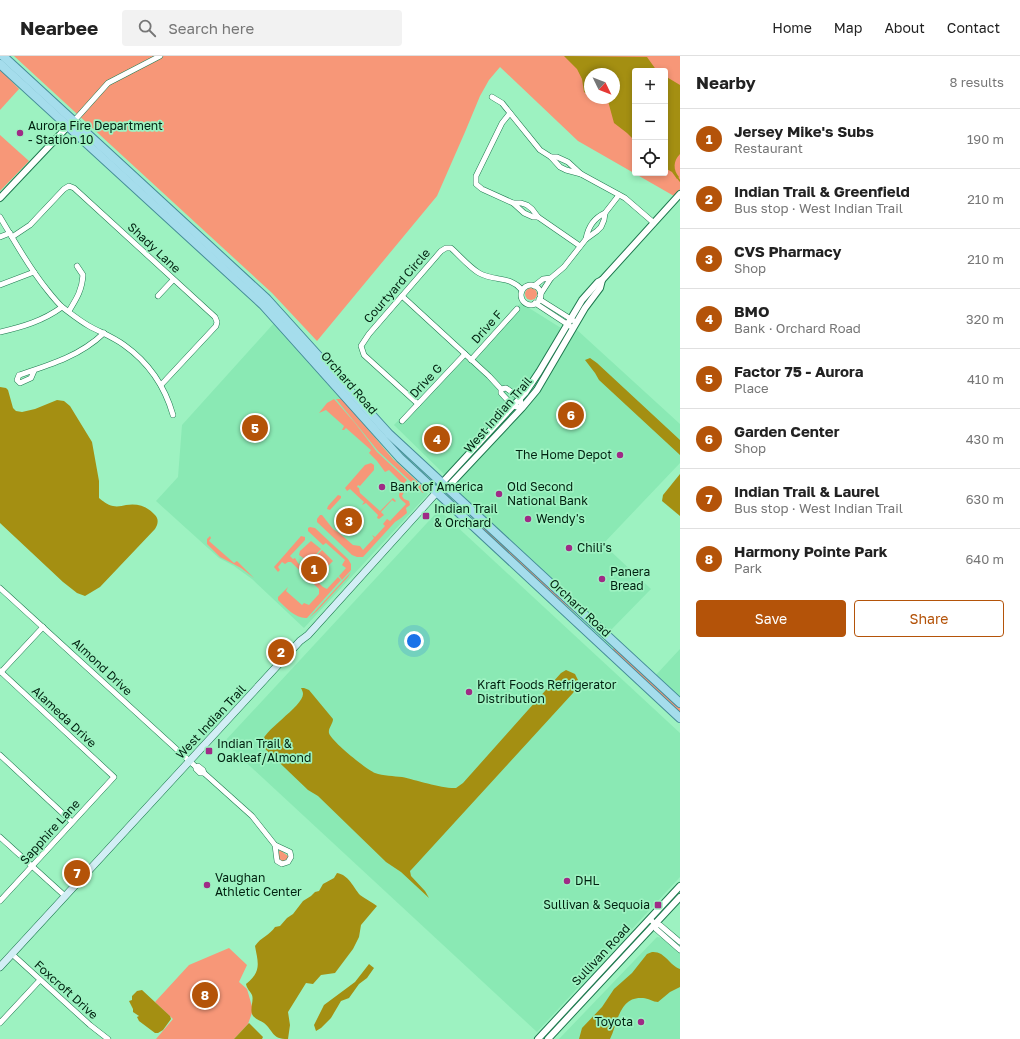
<!DOCTYPE html>
<meta charset="utf-8">
<style>
:root{--surface:#fff;--page:#f2f2f2;--text:#222;--muted:#767676;--line:#e0e0e0;--accent:#b45309}
body{margin:0;font-family:"Golos Text",sans-serif;background:var(--page);color:var(--text)}
.controls{position:absolute;right:12px;top:12px;display:grid;overflow:hidden;border-radius:4px;box-shadow:0 2px 6px #0003}
.controls button{width:36px;height:36px;display:grid;place-items:center;padding:0;border:0;border-bottom:1px solid var(--line);background:var(--surface);color:var(--text);font:20px sans-serif}
.compass{position:absolute;left:584px;top:12px;width:36px;height:36px;border-radius:50%;background:var(--surface);box-shadow:0 2px 6px #0003;rotate:133deg}
.you{position:absolute;left:414px;top:585px;width:14px;height:14px;margin:-10px;border:3px solid #fff;border-radius:50%;background:#1a73e8;box-shadow:0 0 0 6px #1a73e833}
.badge{display:grid;place-items:center;width:26px;height:26px;border-radius:50%;background:var(--accent);color:#fff;font-size:13px;font-weight:700}
.pin{position:absolute;translate:-50% -50%;border:2px solid #fff;box-shadow:0 1px 4px #0006}
.list{margin:0;padding:0;list-style:none}
h2{display:flex;justify-content:space-between;align-items:center;height:52px;margin:0;padding:0 16px;font-size:17px}
h2 small{font-size:13px;font-weight:400;color:var(--muted)}
.list li{display:grid;grid-template-columns:26px 1fr auto;gap:12px;align-items:center;box-sizing:border-box;height:60px;padding:0 16px;border-top:1px solid var(--line)}
.list b{display:block;font-size:15px;white-space:nowrap}
.list p{margin:0;font-size:13px;white-space:nowrap;color:var(--muted)}
.list em{font-size:13px;font-style:normal;color:var(--muted)}
.actions{display:flex;gap:8px;padding:12px 16px}
.actions a{flex:1;padding:9px 0;border:1px solid var(--accent);border-radius:4px;text-align:center;font-size:14px;color:var(--accent)}
.actions .main{background:var(--accent);color:#fff}
.icon{flex:none;width:22px;height:22px;fill:none;stroke:currentColor;stroke-width:2;stroke-linecap:round;stroke-linejoin:round}
.map{position:relative;flex:none;width:680px;height:983px;overflow:hidden}
header{display:flex;align-items:center;gap:24px;box-sizing:border-box;height:56px;padding:0 20px;background:var(--surface);border-bottom:1px solid var(--line)}
header strong{font-size:19px}
nav{display:flex;gap:22px;margin-inline-start:auto;font-size:14px}
.search{width:280px;height:36px;background:var(--page);display:flex;align-items:center;gap:10px;box-sizing:border-box;padding:0 14px;border-radius:4px;color:var(--muted);font-size:15px}
main{display:flex}
aside{flex:1;background:var(--surface)}
.map>svg:first-child{display:block}
.built{fill:#8ae9b4}
.green{fill:#f79778;fill-rule:evenodd}
.water{fill:#a48f12}
.lines{fill:none;stroke-linecap:round;stroke-linejoin:round}
.stream{stroke:#a48f12;stroke-width:1.5}
.minor-casing{stroke:#1e794f;stroke-width:6}
.tertiary-casing{stroke:#1e794f;stroke-width:8}
.secondary-casing{stroke:#1e794f;stroke-width:8}
.primary-casing{stroke:#448c97;stroke-width:10}
.minor{stroke:#fff;stroke-width:5}
.tertiary{stroke:#fff;stroke-width:6}
.secondary{stroke:#d2eef5;stroke-width:7}
.primary{stroke:#a5ddec;stroke-width:8}
.poi-dot{fill:#9f2b86;stroke:#9df2c1;stroke-width:1.5}
.labels{text-anchor:middle;stroke-width:3.5;stroke-linejoin:round;paint-order:stroke}
.poi-label{font-size:12px;fill:#002110;stroke:#9df2c1;text-anchor:start}
.street-label{font-size:12px;fill:#002110;stroke:#9df2c1}
</style>
<header>
<strong>Nearbee</strong>
<div class="search"><svg class="icon" aria-label="search" viewBox="0 0 24 24"><circle cx="10" cy="10" r="6"/><path d="M15 15l6 6"/></svg>Search here</div>
<nav><a>Home</a><a>Map</a><a>About</a><a>Contact</a></nav>
</header>
<main>
<div class="map">
<svg width="680" height="983" viewBox="0 0 680 983">
<rect width="100%" height="100%" fill="#9df2c1"/>
<g class="built">
<path d="M521 247 561 272 536 317 507 354 449 415 444 418 394 369 465 294 471 299Z"/>
<path d="M275 266 349 350 387 397 428 438 304 572 252 523 234 510 219 502 156 445 178 421 182 369Z"/>
<path d="M576 273 680 368V407L603 488 651 533 609 576 452 431 516 363 537 339Z"/>
<path d="M439 454 680 677V821L537 976 224 686Z"/>
<path d="M680 593V644L655 620Z"/>
<path d="M657 881 680 885V983H559Z"/>
</g>
<g class="green">
<path d="M14 0H680V133L674 140 578 85 500 11 489 24 480 40 465 76 437 140 317 285 272 237ZM635 15H665V117H635ZM590 18H614V42H590Z"/>
<path d="M0 13 19 33 0 54Z"/>
<path d="M0 79 29 105 0 135Z"/>
<circle cx="531" cy="238" r="6"/>
<path d="M334 343 355 367 377 396 407 424 405 426 409 431H405V430L389 414 385 416 377 405 369 397 371 394 346 372 344 374H342L344 370 326 354 319 357 327 347Z"/>
<path d="M336 343H341L345 346 393 403 423 431 424 436 423 437 378 395Z"/>
<path d="M371 407 374 409V414L360 430 358 429 357 431 359 432 360 437 380 455 393 442 396 445 395 446 392 444 381 456 384 459 379 463 377 462 378 459 366 447 362 449 364 446 350 433 347 435 345 432 365 409Z"/>
<path d="M406 432 408 433V434H405L402 440 404 443 409 445 410 449 406 452 407 457 401 462 395 466 363 501H357L352 499 317 466V463L320 459H322L333 473 338 476 353 489 360 490 363 494 374 482 372 479 375 481 385 470 383 468 387 463 390 465 406 448C402 444 397 442 400 436H402Z"/>
<path d="M338 439 341 440V442L330 454 327 453 328 450Z"/>
<path d="M459 452 522 504 590 569 525 515Z"/>
<path d="M310 471 315 472 348 503 351 508V514L342 524 339 520 346 512 342 509 345 504 326 487 323 489 308 475V472Z"/>
<path d="M210 480 211 482 209 485 234 507 237 505 254 522 241 512 220 501 207 488V483Z"/>
<path d="M301 480 305 481V484L290 500 293 503 295 502 298 507 323 531 327 533 338 521 341 524 307 562C296 563 286 552 278 544V541L288 531 286 535 302 549 304 547 309 549 319 538V533L291 506H288L285 508 282 506 278 511 280 514 278 516 274 511Z"/>
<path d="M311 485 321 493 309 506 299 499 300 495Z"/>
<path d="M322 494 333 505 328 510 317 499Z"/>
<path d="M351 516 348 521 317 555 309 562Z"/>
<path d="M615 590 680 651V658L617 600 613 593Z"/>
<path d="M280 794 288 800V803L284 806 279 803 278 796Z"/>
<path d="M229 892 247 909 239 926 247 933 253 954 248 968 234 983H156L173 963 155 946 189 909Z"/>
<path d="M616 901 618 903 579 947 578 945Z"/>
</g>
<g class="water">
<path d="M564 0 647 1 657 15H635V85L627 77 614 67 608 45 593 42H614V18H590V40L584 36 582 23 577 13Z"/>
<path d="M665 20 680 29V98C673 105 673 114 679 121L677 123 672 116 665 112Z"/>
<path d="M590 302 597 307 680 384V399L599 324 595 317 585 304Z"/>
<path d="M0 331 6 332 8 334 13 352 16 355 22 356 35 353 57 344 64 345 70 350 92 386 99 425V442C103 445 107 449 113 450 117 451 122 450 126 449 137 447 147 450 155 459 159 463 158 468 155 473L100 531 85 540 77 537 63 526 0 467Z"/>
<path d="M680 418V460L662 445 663 439Z"/>
<path d="M566 614 575 618 578 624 577 631 573 637 412 813 410 815 411 820 425 835 429 842 401 816 386 806 318 740 308 734 261 689C261 675 303 651 303 638 303 636 302 634 301 632H304L309 634 333 663C333 668 328 672 329 677 331 685 367 714 375 717 383 720 394 720 402 721 416 724 443 733 456 732L463 727 561 617Z"/>
<path d="M337 817C349 819 353 831 360 839 365 843 372 846 377 850L361 869 359 881 353 893 335 917 321 919 313 928 306 927 288 956 290 969 288 983C271 983 274 975 264 967 260 964 254 963 252 958 250 952 254 944 252 939 250 935 247 933 246 928 262 915 258 907 255 890 261 881 270 879 275 871L280 870 287 862 293 858 303 845 311 840 315 836 319 835 323 828 334 822Z"/>
<path d="M652 896C665 895 669 909 680 913V931L670 936 658 946C653 946 648 942 643 942 619 940 618 967 610 983H579L582 972 602 951 614 933 632 917 647 898Z"/>
<path d="M369 908 374 912 367 922 359 928 349 942 341 945 331 962 321 972 316 975 314 969 324 949 355 926Z"/>
<path d="M142 934 170 960 171 963 163 974 158 977H155L139 965 137 961 139 960 133 956V953L129 945 132 944V940L137 935Z"/>
<path d="M249 967 263 981 262 983H234Z"/>
</g>
<g class="lines">
<path class="stream" d="M677 121 680 125"/>
<defs>
<g id="minor">
<path d="M492 41 502 47 540 94 551 101 560 111 566 114 581 118"/>
<path d="M510 57 502 67 476 120V128L482 133 513 147 524 157 533 161H538"/>
<path d="M74 65 108 27 160 0"/>
<path d="M551 101H557L568 106 581 118 625 142 654 167"/>
<path d="M513 147H521L527 149 532 153 538 161 580 190"/>
<path d="M0 161C15 186 29 212 48 235 52 240 57 246 62 251 70 257 80 265 89 270 100 276 113 281 124 289 148 306 165 331 173 359"/>
<path d="M0 181 10 177"/>
<path d="M12 181 30 169 64 133 69 130 74 132 215 261 217 266 216 270 161 329"/>
<path d="M586 183C588 171 594 162 605 157"/>
<path d="M0 229 34 216"/>
<circle cx="531" cy="239" r="10"/>
<path d="M534 230 543 223 551 222"/>
<path d="M540 239 551 222 564 211 586 183 597 175 601 171 604 164 605 157 619 139"/>
<path d="M158 240 173 224"/>
<path d="M402 240 489 320 501 333V337L513 350 522 352 520 342 506 332 501 333"/>
<path d="M539 243 574 265"/>
<path d="M535 247 573 272"/>
<path d="M69 255C77 242 82 234 83 219L77 210"/>
<path d="M0 276C22 271 43 265 62 251"/>
<path d="M471 304 517 253"/>
<path d="M34 315 31 322 20 327 17 324 19 319C50 309 80 300 104 277"/>
<path d="M418 348 364 299 361 290 369 278 441 195 446 192H451C460 200 469 211 479 217 495 226 509 219 522 234"/>
<path d="M402 365 465 298"/>
<path d="M0 532 196 711V713L200 717H204"/>
<path d="M0 615 114 721 0 845"/>
<path d="M1 616 43 571"/>
<path d="M0 699 72 766"/>
<path d="M196 711 198 710 203 714 204 717 252 760 275 789"/>
<path d="M0 781 65 840"/>
<path d="M275 789 290 796 291 801 288 806 282 808 277 805Z"/>
<path d="M650 863 655 868 660 869 680 886"/>
<path d="M655 868 656 873 680 894"/>
<path d="M12 898 90 969 108 983"/>
<path d="M0 967 40 924"/>
</g>
<g id="tertiary">
<path d="M0 142 70 68"/>
<path d="M442 427 525 337 539 316 582 244 598 226 602 224 680 138"/>
<path d="M447 432 522 352 537 334 585 252 600 232 602 224"/>
<path d="M538 983 680 830"/>
<path d="M548 983 680 841"/>
</g>
<path id="secondary" d="M0 911 300 585 308 579 437 436 442 427"/>
<g id="primary">
<path d="M3 0 267 243 389 378 680 647"/>
<path d="M0 8 263 249 400 402 680 662"/>
</g>
</defs>
<use href="#minor" class="minor-casing"/>
<use href="#tertiary" class="tertiary-casing"/>
<use href="#secondary" class="secondary-casing"/>
<use href="#primary" class="primary-casing"/>
<use href="#minor" class="minor"/>
<use href="#tertiary" class="tertiary"/>
<use href="#secondary" class="secondary"/>
<use href="#primary" class="primary"/>
</g>
<g class="poi-dot">
<circle cx="20" cy="77" r="4"/>
<circle cx="620" cy="399" r="4"/>
<circle cx="382" cy="431" r="4"/>
<circle cx="499" cy="438" r="4"/>
<rect x="422" y="456" width="8" height="8" rx="2"/>
<circle cx="528" cy="463" r="4"/>
<circle cx="569" cy="492" r="4"/>
<circle cx="602" cy="523" r="4"/>
<circle cx="469" cy="636" r="4"/>
<rect x="205" y="691" width="8" height="8" rx="2"/>
<circle cx="567" cy="825" r="4"/>
<circle cx="207" cy="829" r="4"/>
<rect x="654" y="845" width="8" height="8" rx="2"/>
<circle cx="641" cy="966" r="4"/>
</g>
<g class="labels">
<g class="poi-label">
<text x="28" y="74">Aurora Fire Department<tspan x="28" dy="14">- Station 10</tspan></text>
<text x="612" y="403" text-anchor="end">The Home Depot</text>
<text x="390" y="435">Bank of America</text>
<text x="507" y="435">Old Second<tspan x="507" dy="14">National Bank</tspan></text>
<text x="434" y="457">Indian Trail<tspan x="434" dy="14">&amp; Orchard</tspan></text>
<text x="536" y="467">Wendy's</text>
<text x="577" y="496">Chili's</text>
<text x="610" y="520">Panera<tspan x="610" dy="14">Bread</tspan></text>
<text x="477" y="633">Kraft Foods Refrigerator<tspan x="477" dy="14">Distribution</tspan></text>
<text x="217" y="692">Indian Trail &amp;<tspan x="217" dy="14">Oakleaf/Almond</tspan></text>
<text x="215" y="826">Vaughan<tspan x="215" dy="14">Athletic Center</tspan></text>
<text x="575" y="829">DHL</text>
<text x="650" y="853" text-anchor="end">Sullivan &amp; Sequoia</text>
<text x="633" y="970" text-anchor="end">Toyota</text>
</g>
<g class="street-label">
<text transform="translate(154 192) rotate(43)" y="4">Shady Lane</text>
<text transform="translate(397 230) rotate(-49)" y="4">Courtyard Circle</text>
<text transform="translate(487 271) rotate(-48)" y="4">Drive F</text>
<text transform="translate(426 325) rotate(-47)" y="4">Drive G</text>
<text transform="translate(349 327) rotate(49)" y="4">Orchard Road</text>
<text transform="translate(498 359) rotate(-49)" y="4">West Indian Trail</text>
<text transform="translate(580 552) rotate(43)" y="4">Orchard Road</text>
<text transform="translate(102 611) rotate(43)" y="4">Almond Drive</text>
<text transform="translate(64 661) rotate(43)" y="4">Alameda Drive</text>
<text transform="translate(211 666) rotate(-47)" y="4">West Indian Trail</text>
<text transform="translate(50 776) rotate(-48)" y="4">Sapphire Lane</text>
<text transform="translate(601 899) rotate(-47)" y="4">Sullivan Road</text>
<text transform="translate(66 934) rotate(42)" y="4">Foxcroft Drive</text>
</g>
</g>
</svg>
<div class="controls">
<button>+</button>
<button>−</button>
<button><svg class="icon" aria-label="locate" viewBox="0 0 24 24"><circle cx="12" cy="12" r="6"/><path d="M12 2v4M12 18v4M2 12h4M18 12h4"/></svg></button>
</div>
<svg class="compass" viewBox="-18 -18 36 36"><path d="M0-13l5 13h-10z" fill="#e53935"/><path d="M0 13l5-13h-10z" fill="#767676"/></svg>
<div class="you"></div>
<div class="pin badge" style="left:314px;top:513px">1</div>
<div class="pin badge" style="left:281px;top:596px">2</div>
<div class="pin badge" style="left:349px;top:465px">3</div>
<div class="pin badge" style="left:437px;top:383px">4</div>
<div class="pin badge" style="left:255px;top:372px">5</div>
<div class="pin badge" style="left:571px;top:359px">6</div>
<div class="pin badge" style="left:77px;top:817px">7</div>
<div class="pin badge" style="left:205px;top:939px">8</div>
</div>
<aside>
<h2>Nearby<small>8 results</small></h2>
<ul class="list">
<li><span class="badge">1</span><div><b>Jersey Mike's Subs</b><p>Restaurant</p></div><em>190 m</em></li>
<li><span class="badge">2</span><div><b>Indian Trail &amp; Greenfield</b><p>Bus stop · West Indian Trail</p></div><em>210 m</em></li>
<li><span class="badge">3</span><div><b>CVS Pharmacy</b><p>Shop</p></div><em>210 m</em></li>
<li><span class="badge">4</span><div><b>BMO</b><p>Bank · Orchard Road</p></div><em>320 m</em></li>
<li><span class="badge">5</span><div><b>Factor 75 - Aurora</b><p>Place</p></div><em>410 m</em></li>
<li><span class="badge">6</span><div><b>Garden Center</b><p>Shop</p></div><em>430 m</em></li>
<li><span class="badge">7</span><div><b>Indian Trail &amp; Laurel</b><p>Bus stop · West Indian Trail</p></div><em>630 m</em></li>
<li><span class="badge">8</span><div><b>Harmony Pointe Park</b><p>Park</p></div><em>640 m</em></li>
</ul>
<div class="actions"><a class="main">Save</a><a>Share</a></div>
</aside>
</main>
